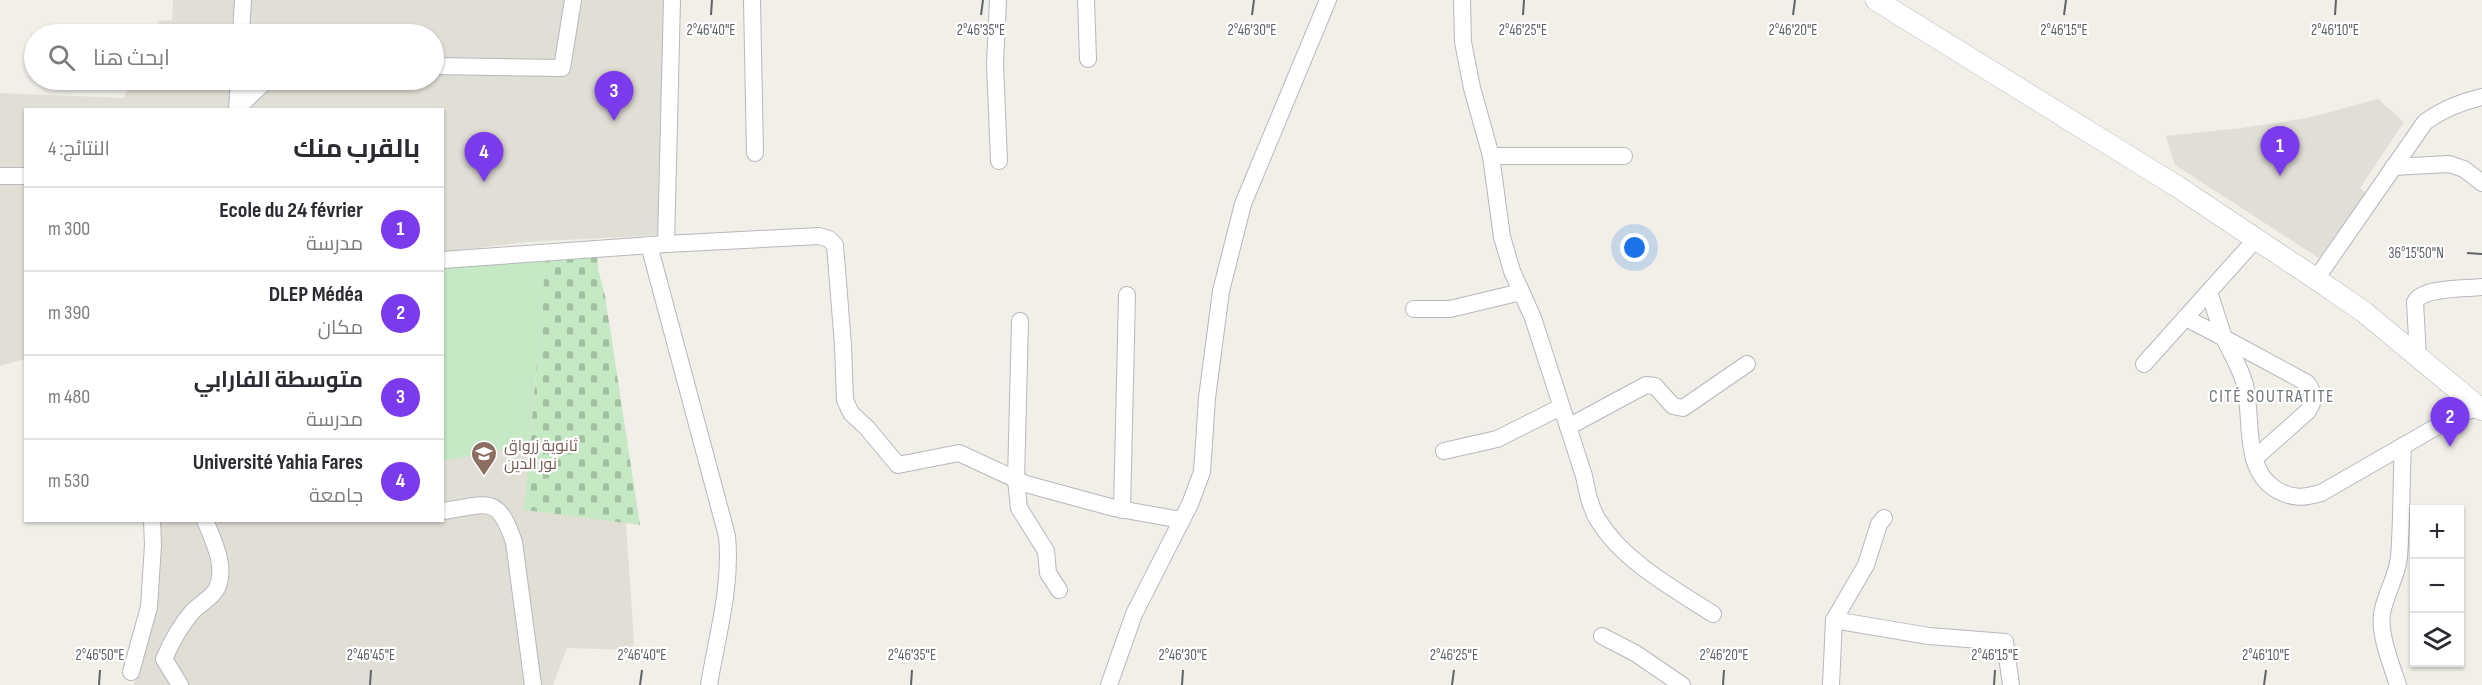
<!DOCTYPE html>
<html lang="ar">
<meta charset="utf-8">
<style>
:root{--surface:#fff;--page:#f7f7f7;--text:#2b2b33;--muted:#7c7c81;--line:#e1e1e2;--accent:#7c3aed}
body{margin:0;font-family:"Sofia Sans Condensed",Cairo,sans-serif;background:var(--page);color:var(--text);direction:rtl}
.controls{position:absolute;right:18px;bottom:18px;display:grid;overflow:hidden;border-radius:0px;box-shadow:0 2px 4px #0004}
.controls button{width:54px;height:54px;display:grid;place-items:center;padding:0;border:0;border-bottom:2px solid var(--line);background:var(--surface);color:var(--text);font:30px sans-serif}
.you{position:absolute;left:1635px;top:248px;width:21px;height:21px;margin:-15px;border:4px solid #fff;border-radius:50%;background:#1a73e8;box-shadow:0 0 0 9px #1a73e833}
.badge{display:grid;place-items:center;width:39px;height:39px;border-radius:50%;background:var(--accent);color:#fff;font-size:20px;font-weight:700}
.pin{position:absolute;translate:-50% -50px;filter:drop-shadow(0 2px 3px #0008)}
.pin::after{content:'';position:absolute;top:32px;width:21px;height:18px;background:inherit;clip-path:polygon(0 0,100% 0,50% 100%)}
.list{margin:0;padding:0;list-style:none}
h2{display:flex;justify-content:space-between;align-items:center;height:78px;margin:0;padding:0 24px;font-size:26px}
h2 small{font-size:20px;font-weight:400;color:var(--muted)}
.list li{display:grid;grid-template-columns:39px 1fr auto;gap:18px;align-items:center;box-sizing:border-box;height:84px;padding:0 24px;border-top:2px solid var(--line)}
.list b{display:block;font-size:22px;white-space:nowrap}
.list p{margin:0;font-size:20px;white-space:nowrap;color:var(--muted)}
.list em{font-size:20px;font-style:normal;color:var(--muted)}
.icon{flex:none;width:33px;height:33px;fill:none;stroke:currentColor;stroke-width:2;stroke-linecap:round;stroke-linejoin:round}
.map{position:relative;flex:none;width:2482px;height:685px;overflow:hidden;direction:ltr}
.search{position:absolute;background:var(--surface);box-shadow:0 2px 4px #0004;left:24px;top:24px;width:420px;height:66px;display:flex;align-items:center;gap:15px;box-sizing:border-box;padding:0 21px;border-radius:33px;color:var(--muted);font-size:22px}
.panel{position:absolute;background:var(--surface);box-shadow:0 2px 4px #0004;left:24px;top:108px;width:420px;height:414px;border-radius:0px;direction:rtl}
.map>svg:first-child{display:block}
.education{fill:#e1ded6}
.grass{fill:#c5e8c5}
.cemetery{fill:url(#cemetery-stones)}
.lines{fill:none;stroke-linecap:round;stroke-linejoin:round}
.minor-casing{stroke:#b5b8bc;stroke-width:18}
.tertiary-casing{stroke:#b5b8bc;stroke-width:22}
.minor{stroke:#fff;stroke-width:16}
.tertiary{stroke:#fff;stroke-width:21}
.ticks{fill:none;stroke:#5f6368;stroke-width:2}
.labels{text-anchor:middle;stroke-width:4.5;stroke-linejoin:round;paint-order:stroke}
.education-label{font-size:16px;fill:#785e54;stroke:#fff;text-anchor:start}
.neighbourhood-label{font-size:18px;letter-spacing:1.5px;fill:#70757a;stroke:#fff}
.ticks-label{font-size:15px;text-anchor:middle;fill:#5f6368;stroke:#fff;stroke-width:4.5;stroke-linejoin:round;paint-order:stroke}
</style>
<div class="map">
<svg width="2482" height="685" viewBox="0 0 2482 685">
<defs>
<pattern id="cemetery-stones" width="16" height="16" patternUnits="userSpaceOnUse" patternTransform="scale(1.5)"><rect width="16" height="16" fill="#c5e8c5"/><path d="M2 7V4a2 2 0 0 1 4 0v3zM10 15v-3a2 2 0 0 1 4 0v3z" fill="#a3c0a4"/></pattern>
</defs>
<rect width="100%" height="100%" fill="#f1efe8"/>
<g class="education">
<path d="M173 0H239L238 34H158V21L172 20Z"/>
<path d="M248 0H664L658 235 527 242 443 252 442 110H239L242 80H434V34H245Z"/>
<path d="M130 80H235L234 109 26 110 25 359 0 366V93L124 98Z"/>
<path d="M2378 99 2404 122 2360 188 2366 194 2319 258 2175 165 2166 136 2242 128 2307 118Z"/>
<path d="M546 258 524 510 626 523 634 643 632 650 567 648 553 685H134L155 601 156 521 442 520 443 269Z"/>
</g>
<path class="grass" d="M546 258 529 445 443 461V269Z"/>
<path class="cemetery" d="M598 257V269L605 296 640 525 524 510 546 258Z"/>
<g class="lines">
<defs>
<g id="minor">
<path d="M752 0 755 153"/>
<path d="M998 0 995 64 999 161"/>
<path d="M1086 0 1088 59"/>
<path d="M1462 0 1463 42 1472 88 1491 156 1502 237 1512 271 1533 318 1584 476C1587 491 1590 507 1598 520 1623 561 1674 589 1713 614"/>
<path d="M241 34 243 0"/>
<path d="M434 66 562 68 573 0"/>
<path d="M237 108 267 80"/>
<path d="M237 110 239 80"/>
<path d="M1491 156H1624"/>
<path d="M2393 167 2449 164 2464 169 2482 183"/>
<path d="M0 176H26"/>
<path d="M666 244 672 0"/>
<path d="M649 245 727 536C732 586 717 636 709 685"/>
<path d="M442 260 666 244 819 236 829 239 835 245 843 345 845 400 851 413 867 428 898 465 959 453 1026 484 1114 508 1181 520"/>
<path d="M2316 279 2425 122C2443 109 2460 102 2482 97"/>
<path d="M1414 309H1450L1521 292"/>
<path d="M2186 318 2224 338 2209 292"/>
<path d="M1020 321 1016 480 1019 508 1046 551 1048 573 1059 590"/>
<path d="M2224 338C2231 353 2241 369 2245 385 2253 419 2242 470 2277 490 2293 499 2304 498 2321 493L2443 423 2464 412 2480 408"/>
<path d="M2224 338 2307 383C2315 393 2315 400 2308 411L2254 459"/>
<path d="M2418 357 2415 302C2423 287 2465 289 2482 287"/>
<path d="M2144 364 2256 239"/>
<path d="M1568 427 1646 385 1655 386 1673 406 1683 408 1747 364"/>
<path d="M1444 451 1497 439 1561 407"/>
<path d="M1122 510 1127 295"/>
<path d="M442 511C488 505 497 493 514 542L533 685"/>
<path d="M1834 620 1929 636 2005 642 2011 685"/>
<path d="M1602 636 1635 653 1682 685"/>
<path d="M131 672 149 607 153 545 152 520"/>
<path d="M180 685 164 659C172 640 180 626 193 611 200 604 213 597 217 588 227 567 213 540 205 520"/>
<path d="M1109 685 1134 614 1190 504 1202 472 1207 398 1221 291 1243 204 1328 0"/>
<path d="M1831 685 1834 620 1866 565 1879 524 1884 518"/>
<path d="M2398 685C2391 664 2377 630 2383 609 2387 591 2397 576 2399 557 2402 520 2401 483 2403 446"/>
</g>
<path id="tertiary" d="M1876 0 2178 187 2316 279 2364 312 2482 410"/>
</defs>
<use href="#minor" class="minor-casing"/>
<use href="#tertiary" class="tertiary-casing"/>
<use href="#minor" class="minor"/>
<use href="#tertiary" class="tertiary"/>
</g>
<path class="ticks" d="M711 15 712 0M981 15 983 0M1252 15 1254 0M1523 15 1524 0M1793 15 1795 0M2064 15 2066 0M2335 15 2336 0M2467 253 2482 254M99 685 100 670M370 685 371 670M640 685 642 670M911 685 912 670M1182 685 1183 670M1452 685 1454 670M1723 685 1724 670M1994 685 1995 670M2264 685 2266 670"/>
<defs>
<symbol id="school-pin" viewBox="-11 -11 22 30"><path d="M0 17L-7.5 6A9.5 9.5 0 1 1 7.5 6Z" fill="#8d6e63" stroke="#fff"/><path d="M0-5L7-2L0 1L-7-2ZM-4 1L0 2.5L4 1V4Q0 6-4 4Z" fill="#fff"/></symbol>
</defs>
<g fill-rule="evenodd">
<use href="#school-pin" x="469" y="439" width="30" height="40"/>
</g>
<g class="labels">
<g class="education-label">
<text x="504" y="451">ثانوية زرواق<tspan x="504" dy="18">نور الدين</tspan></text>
</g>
<g class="neighbourhood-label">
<text x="2272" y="402">CITÉ SOUTRATITE</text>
</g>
</g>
<g class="ticks-label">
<text x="711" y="35">2°46'40"E</text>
<text x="981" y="35">2°46'35"E</text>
<text x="1252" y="35">2°46'30"E</text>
<text x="1523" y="35">2°46'25"E</text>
<text x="1793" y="35">2°46'20"E</text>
<text x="2064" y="35">2°46'15"E</text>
<text x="2335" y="35">2°46'10"E</text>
<text x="2416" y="258">36°15'50"N</text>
<text x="100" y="660">2°46'50"E</text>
<text x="371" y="660">2°46'45"E</text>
<text x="642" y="660">2°46'40"E</text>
<text x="912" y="660">2°46'35"E</text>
<text x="1183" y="660">2°46'30"E</text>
<text x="1454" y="660">2°46'25"E</text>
<text x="1724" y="660">2°46'20"E</text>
<text x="1995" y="660">2°46'15"E</text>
<text x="2266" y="660">2°46'10"E</text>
</g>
</svg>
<div class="controls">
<button>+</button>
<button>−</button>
<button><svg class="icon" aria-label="layers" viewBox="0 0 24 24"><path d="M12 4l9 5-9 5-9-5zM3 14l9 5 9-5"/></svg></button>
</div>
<div class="you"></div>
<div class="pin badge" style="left:2280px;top:176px">1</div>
<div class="pin badge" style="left:2450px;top:447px">2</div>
<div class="pin badge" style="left:614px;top:121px">3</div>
<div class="pin badge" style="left:484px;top:182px">4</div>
<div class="search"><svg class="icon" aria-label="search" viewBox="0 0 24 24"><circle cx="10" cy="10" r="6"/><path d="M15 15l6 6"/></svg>ابحث هنا</div>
<section class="panel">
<h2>بالقرب منك<small>النتائج: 4</small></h2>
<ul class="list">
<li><span class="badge">1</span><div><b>Ecole du 24 février</b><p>مدرسة</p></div><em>300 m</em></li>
<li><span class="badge">2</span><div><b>DLEP Médéa</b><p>مكان</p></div><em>390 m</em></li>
<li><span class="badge">3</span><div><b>متوسطة الفارابي</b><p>مدرسة</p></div><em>480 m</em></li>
<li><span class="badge">4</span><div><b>Université Yahia Fares</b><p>جامعة</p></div><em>530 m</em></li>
</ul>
</section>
</div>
